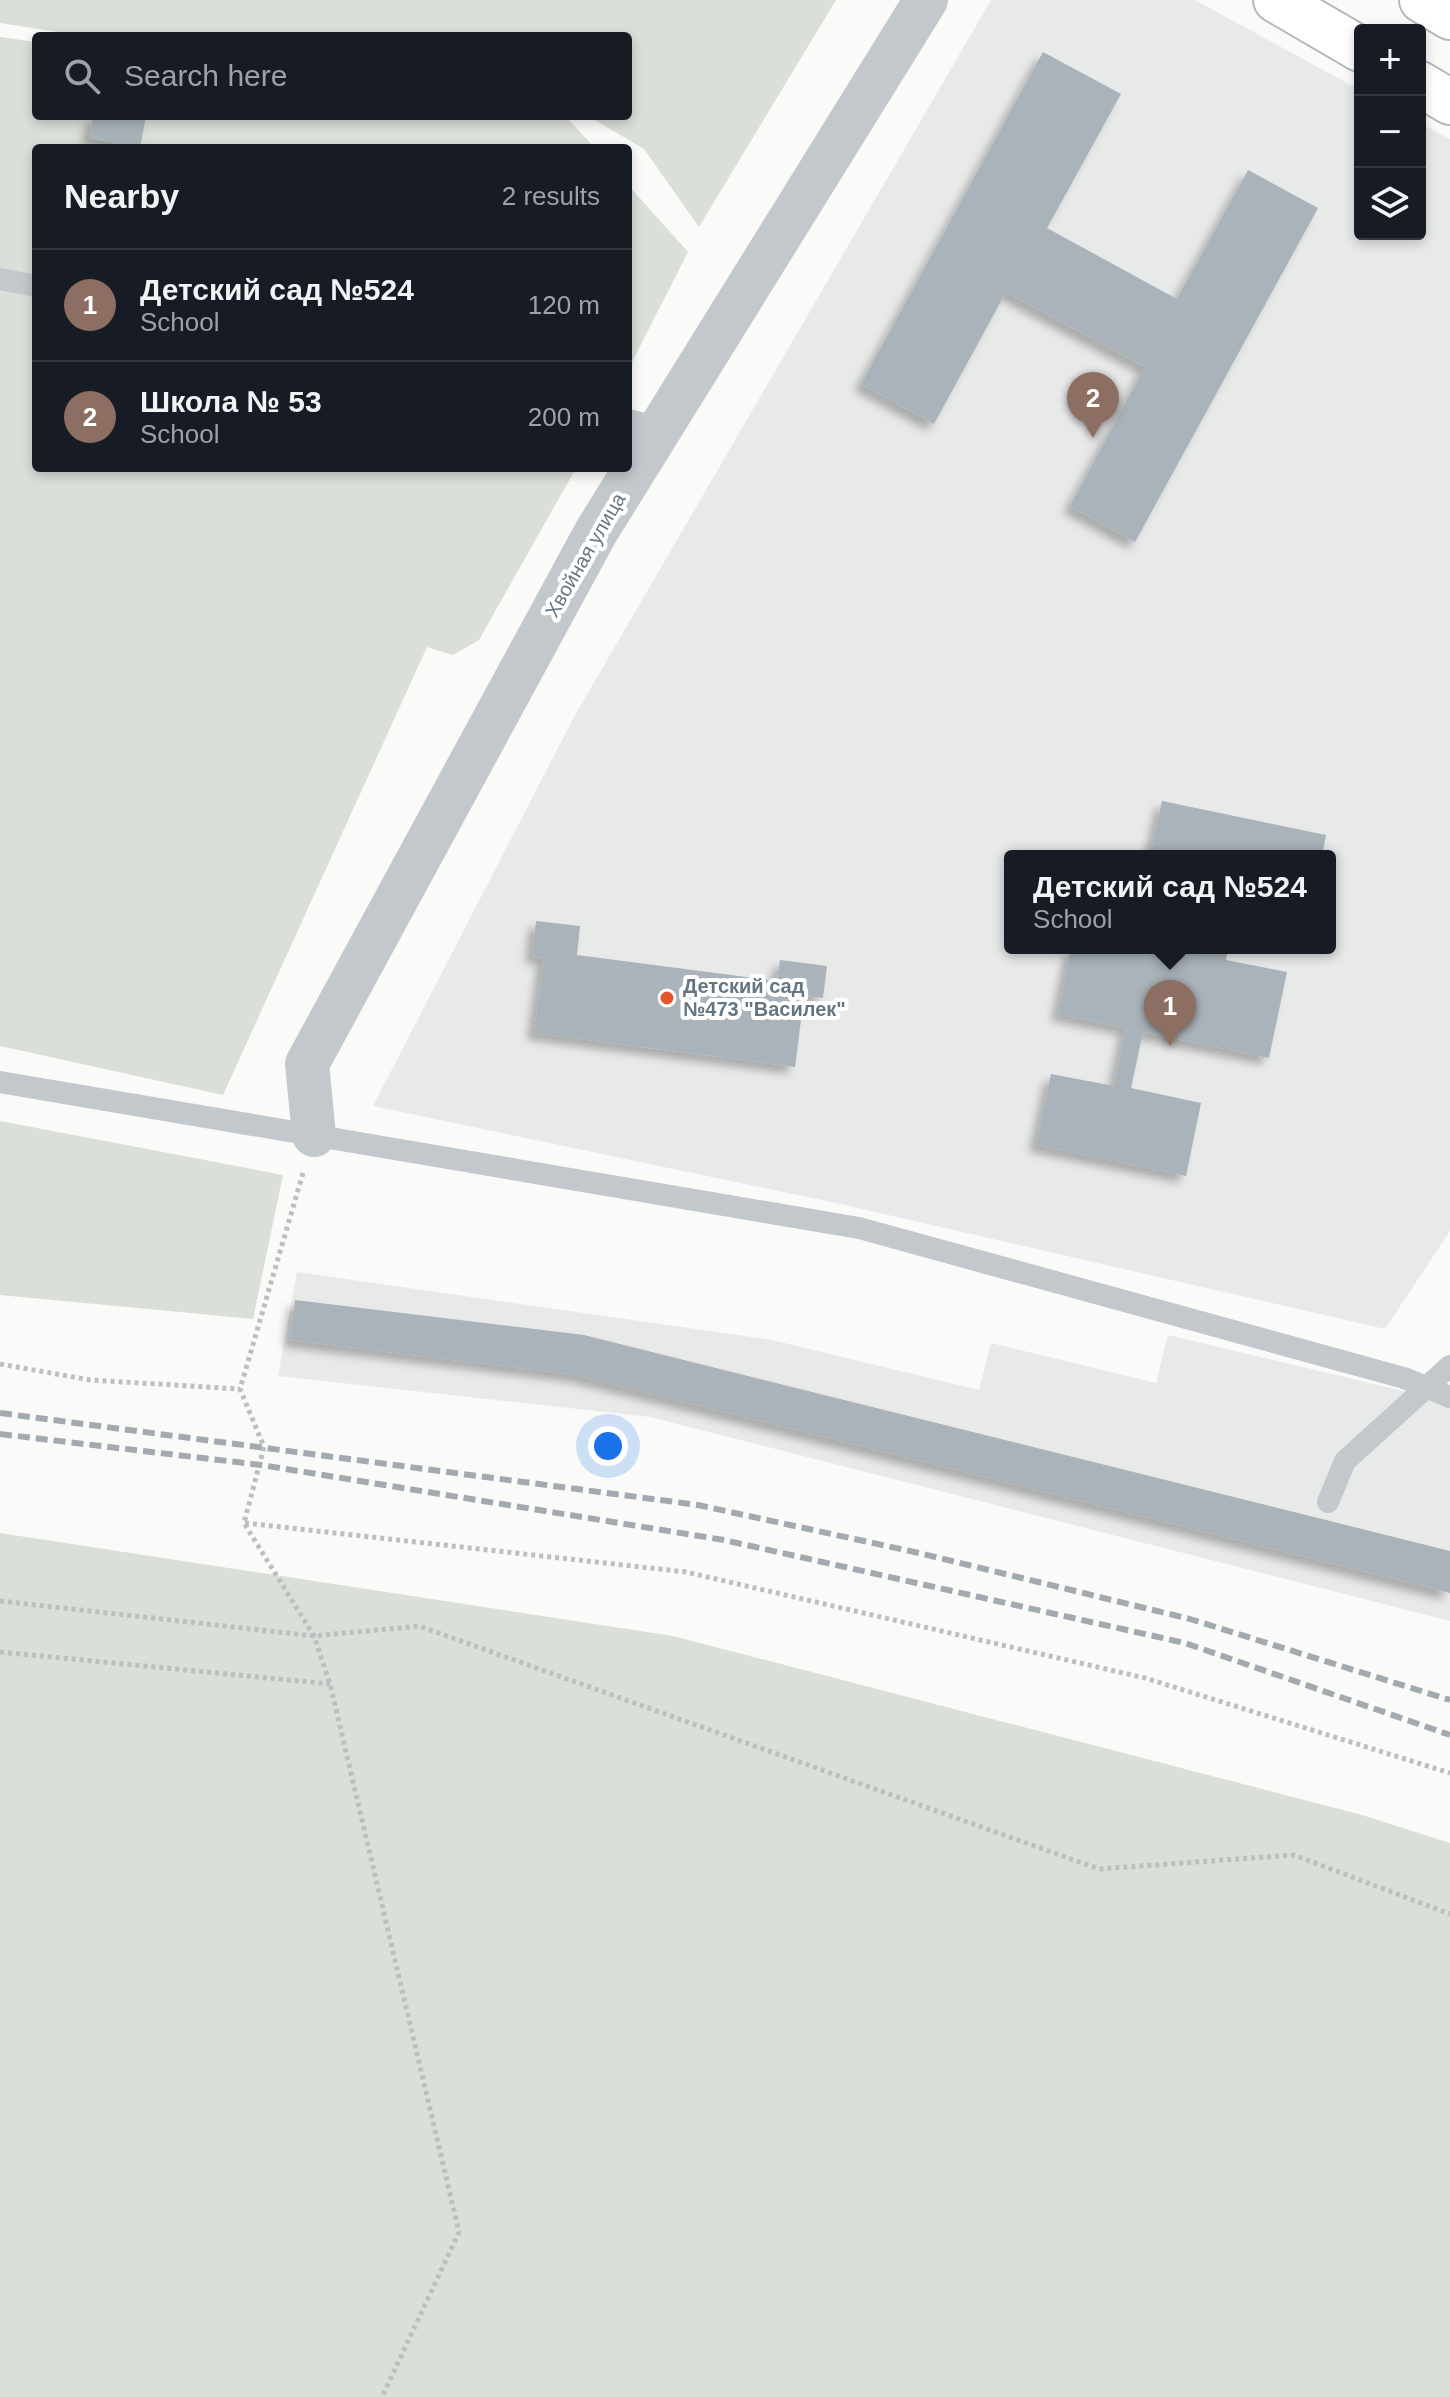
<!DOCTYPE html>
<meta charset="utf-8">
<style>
:root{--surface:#171b24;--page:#242831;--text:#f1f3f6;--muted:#9ea1a6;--line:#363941;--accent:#e4572e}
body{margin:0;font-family:Arial,sans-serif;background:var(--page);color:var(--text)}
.controls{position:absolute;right:24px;top:24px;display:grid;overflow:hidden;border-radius:8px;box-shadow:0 4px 12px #0003}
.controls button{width:72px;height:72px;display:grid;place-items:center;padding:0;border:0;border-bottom:2px solid var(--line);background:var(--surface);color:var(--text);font:40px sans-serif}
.you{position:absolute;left:608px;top:1446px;width:28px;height:28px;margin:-20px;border:6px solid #fff;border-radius:50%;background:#1a73e8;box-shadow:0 0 0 12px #1a73e833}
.badge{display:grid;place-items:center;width:52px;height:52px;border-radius:50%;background:var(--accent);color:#fff;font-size:26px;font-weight:700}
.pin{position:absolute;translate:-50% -66px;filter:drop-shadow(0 2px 4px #0008)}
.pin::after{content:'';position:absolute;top:42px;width:28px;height:24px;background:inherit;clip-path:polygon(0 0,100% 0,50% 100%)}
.popup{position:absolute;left:1004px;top:850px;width:332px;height:104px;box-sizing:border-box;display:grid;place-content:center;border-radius:8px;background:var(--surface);filter:drop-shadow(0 2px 6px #0005);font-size:26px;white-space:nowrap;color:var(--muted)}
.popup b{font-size:30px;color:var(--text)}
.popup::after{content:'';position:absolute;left:50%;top:100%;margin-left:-16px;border:16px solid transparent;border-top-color:var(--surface)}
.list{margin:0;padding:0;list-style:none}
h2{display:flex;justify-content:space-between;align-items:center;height:104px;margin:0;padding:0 32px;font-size:34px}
h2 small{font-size:26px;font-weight:400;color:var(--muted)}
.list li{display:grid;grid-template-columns:52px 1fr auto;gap:24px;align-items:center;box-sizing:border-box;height:112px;padding:0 32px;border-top:2px solid var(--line)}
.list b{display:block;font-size:30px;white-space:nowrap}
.list p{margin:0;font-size:26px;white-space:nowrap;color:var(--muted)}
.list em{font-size:26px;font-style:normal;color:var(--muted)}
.icon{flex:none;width:44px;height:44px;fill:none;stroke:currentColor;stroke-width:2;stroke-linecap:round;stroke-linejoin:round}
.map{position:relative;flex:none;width:1450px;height:2397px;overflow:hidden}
.search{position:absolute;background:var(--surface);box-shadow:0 4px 12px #0003;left:32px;top:32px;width:600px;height:88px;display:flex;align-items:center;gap:20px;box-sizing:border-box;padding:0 28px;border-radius:8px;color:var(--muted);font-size:30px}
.panel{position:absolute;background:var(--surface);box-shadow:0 4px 12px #0003;left:32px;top:144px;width:600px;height:328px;border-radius:8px}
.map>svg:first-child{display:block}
.built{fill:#e8e9e9;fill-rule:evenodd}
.green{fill:#dadfd7}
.building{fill:#aab3b9;filter:url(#shadow)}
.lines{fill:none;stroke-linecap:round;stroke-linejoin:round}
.secondary-casing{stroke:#b3babf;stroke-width:48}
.path{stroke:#bbbfc2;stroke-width:5;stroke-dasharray:4 4;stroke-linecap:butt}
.lane{stroke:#c3c8cc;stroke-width:22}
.street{stroke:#c3c8cc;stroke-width:44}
.secondary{stroke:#fff;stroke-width:44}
.rail{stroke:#a2aab0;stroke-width:6;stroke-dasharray:12 6;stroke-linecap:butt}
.poi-dot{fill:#e4572e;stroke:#fff;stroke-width:3}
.labels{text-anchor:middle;stroke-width:8;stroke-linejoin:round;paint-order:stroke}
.street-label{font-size:20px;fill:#657683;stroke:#fff}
.poi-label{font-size:20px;font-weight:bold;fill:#657683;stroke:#fff;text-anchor:start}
</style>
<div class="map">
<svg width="1450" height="2397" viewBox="0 0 1450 2397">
<defs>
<filter id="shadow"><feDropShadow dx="-7" dy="7" stdDeviation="4" flood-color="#0004"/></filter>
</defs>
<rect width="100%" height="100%" fill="#fafaf8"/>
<g class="built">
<path d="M991 0H1195L1360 90V234H1420V123L1450 139V1231L1385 1329 836 1203 373 1106 574 717ZM1010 856H1330V948H1010Z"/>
<path d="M297 1272 772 1340 979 1390 991 1343 1156 1383 1168 1335 1441 1400 1450 1405V1621L650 1417 278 1376Z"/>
</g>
<g class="green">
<path d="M0 0H836L699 227 644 149 588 116H628V36H83L0 23Z"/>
<path d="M0 37 36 42V116H550L568 119 595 148H36V468H576L479 640 453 655 427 647 223 1095 0 1046Z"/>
<path d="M628 185 688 252 628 370Z"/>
<path d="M0 1121 283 1175 253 1319 0 1295Z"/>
<path d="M0 1533 673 1636 1362 1815 1450 1843V2397H0Z"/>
</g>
<g class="building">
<path d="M1043 52 1121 94 1047 228 1177 299 1248 170 1318 208 1135 542 1070 506 1145 367 1006 292 934 424 861 384Z"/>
<path d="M93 116H146L140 148 89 138Z"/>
<path d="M1162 801 1326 835 1322 856H1150Z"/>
<path d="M536 921 580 926 577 955 777 981 780 960 827 966 823 998 804 996 795 1067 534 1033 544 958 532 956Z"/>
<path d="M1071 948H1169L1196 954 1198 948H1228L1226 960 1287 972 1269 1058 1143 1032 1131 1088 1201 1103 1186 1176 1036 1145 1051 1074 1114 1086 1126 1028 1058 1014Z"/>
<path d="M295 1300 584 1335 1450 1551V1593L575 1375 290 1340Z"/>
</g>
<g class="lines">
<defs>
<g id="secondary">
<path d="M1276 0 1360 49"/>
<path d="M1422 0 1450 17"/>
<path d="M1420 84 1450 102"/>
</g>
</defs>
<use href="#secondary" class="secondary-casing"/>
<g class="path">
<path d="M303 1173 240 1389 264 1447 244 1523 314 1636 330 1684 459 2232 382 2397"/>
<path d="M0 1364 90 1380 240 1389"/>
<path d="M245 1523 686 1572 1145 1678 1450 1773"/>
<path d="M0 1601 314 1636 419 1626 1099 1869 1294 1855 1450 1914"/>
<path d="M0 1652 330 1684"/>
</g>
<g class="lane">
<path d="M0 279 36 286"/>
<path d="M628 420 660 428"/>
<path d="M0 1082 859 1228 1404 1378 1450 1397"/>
<path d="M1328 1502 1345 1461 1450 1366"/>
</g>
<path class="street" d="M314 1135 307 1064 596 532 926 0"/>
<use href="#secondary" class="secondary"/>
<g class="rail">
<path d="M0 1413 698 1505 919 1553 1190 1619 1450 1700"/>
<path d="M0 1434 261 1465 724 1540 1185 1643 1450 1735"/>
</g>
</g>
<circle class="poi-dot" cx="667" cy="998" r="8"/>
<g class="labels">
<g class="street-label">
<text transform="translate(585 555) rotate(-60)" y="7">Хвойная улица</text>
</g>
<g class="poi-label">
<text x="683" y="993">Детский сад<tspan x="683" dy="23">№473 "Василек"</tspan></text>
</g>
</g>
</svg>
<div class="controls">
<button>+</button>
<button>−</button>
<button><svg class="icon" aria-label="layers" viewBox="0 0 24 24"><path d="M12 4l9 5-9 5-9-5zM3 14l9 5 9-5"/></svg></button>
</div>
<div class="you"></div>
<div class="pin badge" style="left:1170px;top:1046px;background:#8d6e63">1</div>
<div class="popup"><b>Детский сад №524</b>School</div>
<div class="pin badge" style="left:1093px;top:438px;background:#8d6e63">2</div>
<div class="search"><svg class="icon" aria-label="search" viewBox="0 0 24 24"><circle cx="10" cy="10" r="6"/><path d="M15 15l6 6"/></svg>Search here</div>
<section class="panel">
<h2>Nearby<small>2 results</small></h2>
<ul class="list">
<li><span class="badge" style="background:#8d6e63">1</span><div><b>Детский сад №524</b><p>School</p></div><em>120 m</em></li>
<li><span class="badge" style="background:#8d6e63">2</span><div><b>Школа № 53</b><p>School</p></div><em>200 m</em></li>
</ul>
</section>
</div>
